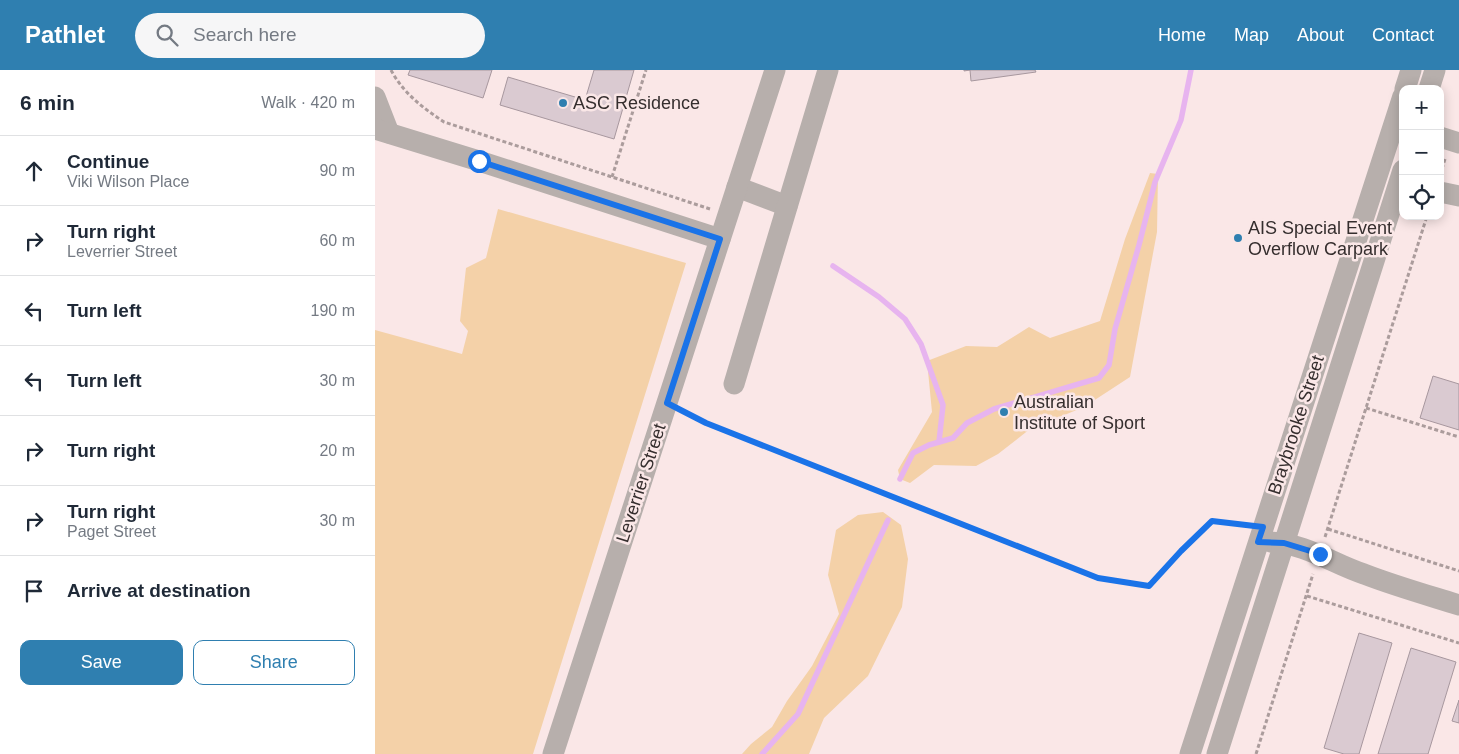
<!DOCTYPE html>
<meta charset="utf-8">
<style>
:root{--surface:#fff;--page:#f6f6f7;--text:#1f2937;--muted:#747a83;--line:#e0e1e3;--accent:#2f7fb0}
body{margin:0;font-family:Helvetica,sans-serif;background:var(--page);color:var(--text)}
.controls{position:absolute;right:15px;top:15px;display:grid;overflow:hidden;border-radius:10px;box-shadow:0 2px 12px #0003}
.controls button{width:45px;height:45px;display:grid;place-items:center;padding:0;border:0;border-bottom:1px solid var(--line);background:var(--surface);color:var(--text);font:25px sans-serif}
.stop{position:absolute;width:15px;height:15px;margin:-11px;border:4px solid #1a73e8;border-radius:50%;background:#fff}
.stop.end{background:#1a73e8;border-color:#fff;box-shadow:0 1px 5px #0008}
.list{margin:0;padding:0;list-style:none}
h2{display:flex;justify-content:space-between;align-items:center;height:65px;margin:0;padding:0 20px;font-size:21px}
h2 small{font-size:16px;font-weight:400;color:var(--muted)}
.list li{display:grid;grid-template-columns:32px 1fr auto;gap:15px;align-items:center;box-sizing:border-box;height:70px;padding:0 20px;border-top:1px solid var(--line)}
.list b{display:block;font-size:19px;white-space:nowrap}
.list p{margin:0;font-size:16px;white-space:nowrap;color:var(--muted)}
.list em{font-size:16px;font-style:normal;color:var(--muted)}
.actions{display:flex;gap:10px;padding:15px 20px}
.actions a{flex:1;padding:11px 0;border:1px solid var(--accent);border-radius:10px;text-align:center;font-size:18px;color:var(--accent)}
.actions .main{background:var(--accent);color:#fff}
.icon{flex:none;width:28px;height:28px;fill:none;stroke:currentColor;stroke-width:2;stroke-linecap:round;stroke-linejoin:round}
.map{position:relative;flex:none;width:1084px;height:684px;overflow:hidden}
header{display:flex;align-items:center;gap:30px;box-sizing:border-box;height:70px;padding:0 25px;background:var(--accent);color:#fff}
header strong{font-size:24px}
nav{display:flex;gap:28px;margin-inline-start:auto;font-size:18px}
.search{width:350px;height:45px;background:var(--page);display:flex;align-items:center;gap:12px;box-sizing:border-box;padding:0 18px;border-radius:28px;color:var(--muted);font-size:19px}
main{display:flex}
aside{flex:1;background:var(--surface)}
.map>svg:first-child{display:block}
.green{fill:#f4d1a8}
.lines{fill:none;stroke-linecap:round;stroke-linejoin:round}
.stream{stroke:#e7b4ef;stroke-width:5.5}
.building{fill:#dacad1;stroke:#a7979e}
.path{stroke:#ab9c9c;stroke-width:3;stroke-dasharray:4 2.5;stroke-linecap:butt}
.minor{stroke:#b7afac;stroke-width:21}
.route{stroke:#1a73e8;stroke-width:6}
.poi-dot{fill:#2f7fb0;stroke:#fae7e7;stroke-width:2}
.labels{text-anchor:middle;stroke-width:5;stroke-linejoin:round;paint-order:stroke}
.poi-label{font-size:18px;fill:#352e2e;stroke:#fae7e7;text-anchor:start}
.street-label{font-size:18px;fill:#352e2e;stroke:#fae7e7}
</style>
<header>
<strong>Pathlet</strong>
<div class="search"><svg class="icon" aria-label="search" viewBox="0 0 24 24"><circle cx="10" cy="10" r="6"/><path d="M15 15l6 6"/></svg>Search here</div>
<nav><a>Home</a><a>Map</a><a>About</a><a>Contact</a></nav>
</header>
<main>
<aside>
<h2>6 min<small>Walk · 420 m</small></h2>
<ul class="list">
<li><svg class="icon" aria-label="ahead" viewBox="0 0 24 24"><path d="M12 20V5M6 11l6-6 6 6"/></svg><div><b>Continue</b><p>Viki Wilson Place</p></div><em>90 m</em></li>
<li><svg class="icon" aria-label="right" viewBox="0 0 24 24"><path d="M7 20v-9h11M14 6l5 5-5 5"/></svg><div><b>Turn right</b><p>Leverrier Street</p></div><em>60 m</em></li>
<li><svg class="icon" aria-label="left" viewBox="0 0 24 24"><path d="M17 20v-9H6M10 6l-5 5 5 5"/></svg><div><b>Turn left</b></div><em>190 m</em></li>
<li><svg class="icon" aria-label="left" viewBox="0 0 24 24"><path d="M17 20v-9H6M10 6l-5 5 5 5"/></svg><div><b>Turn left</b></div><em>30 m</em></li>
<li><svg class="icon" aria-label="right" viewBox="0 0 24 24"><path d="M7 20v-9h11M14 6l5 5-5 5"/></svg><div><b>Turn right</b></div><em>20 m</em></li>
<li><svg class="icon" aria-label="right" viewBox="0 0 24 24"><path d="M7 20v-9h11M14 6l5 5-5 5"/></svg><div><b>Turn right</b><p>Paget Street</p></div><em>30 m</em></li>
<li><svg class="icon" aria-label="arrive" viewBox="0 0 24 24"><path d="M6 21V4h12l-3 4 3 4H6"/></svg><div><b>Arrive at destination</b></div></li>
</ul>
<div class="actions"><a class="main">Save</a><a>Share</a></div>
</aside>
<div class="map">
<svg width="1084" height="684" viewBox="0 0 1084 684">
<rect width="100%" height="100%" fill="#fae7e7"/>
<g class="green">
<path d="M775 103 783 104 782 162 755 307 709 337 655 359 623 384 601 396 559 395 535 413 525 409 523 400 557 342 552 291 591 276 622 277 654 257 675 268 725 251 750 169Z"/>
<path d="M123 139 311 193 158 684H0V260L87 284 93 261 85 251 91 198 111 188Z"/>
<path d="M508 442 526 455 533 489 527 537 493 606 449 648 434 684H367L376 674 397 657 412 631 437 596 464 544 453 505 461 460 483 445Z"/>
</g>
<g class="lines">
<g class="stream">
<path d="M458 196 504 227 530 249 546 274 568 335 564 372"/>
<path d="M525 409 538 383 554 375 578 368 592 353 619 339 724 308 734 295 740 259 764 175 780 112 806 50 816 0"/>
<path d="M387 684 423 644 513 450"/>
</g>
</g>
<g class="building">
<path d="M35 0H117L108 28 33 5Z"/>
<path d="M219 0H259L239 69 125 35 133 7 210 30Z"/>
<path d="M589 0H660L661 2 596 11 595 0 589 1Z"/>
<path d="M1058 306 1084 314V360L1045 348Z"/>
<path d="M984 563 1017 573 984 684H969L949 678Z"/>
<path d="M1036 578 1081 592 1053 684H1003Z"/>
<path d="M1084 630V653L1077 651Z"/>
</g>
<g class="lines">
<g class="path">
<path d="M16 0C28 23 48 38 69 52L335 139"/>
<path d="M1065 105 1070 89"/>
<path d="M237 107 271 0"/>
<path d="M991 338 1084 367"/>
<path d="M308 341 331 353 723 509 774 516 806 481 837 451 869 455"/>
<path d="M953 459 1084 501"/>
<path d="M950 467 1052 146"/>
<path d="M932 526 1084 573"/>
<path d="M881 684 938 504"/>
</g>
<g class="minor">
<path d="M1030 19 1036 0"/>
<path d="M1054 19 1060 0"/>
<path d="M0 27 14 63"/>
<path d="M0 59 104 91 345 169"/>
<path d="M1065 67 1084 73"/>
<path d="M362 117 412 136"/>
<path d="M1065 122 1084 126"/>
<path d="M359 314 453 0"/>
<path d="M895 472C932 474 956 493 989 504 1020 516 1052 525 1084 535"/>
<path d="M178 684 400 0"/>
<path d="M815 684 1028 26"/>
<path d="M842 684 1028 100"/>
</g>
</g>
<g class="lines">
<path class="route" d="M104 91 345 169 292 333 331 353 723 508 774 516 806 481 837 451 888 457 883 472 909 473 945 484"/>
</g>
<g class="poi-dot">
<circle cx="188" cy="33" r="5"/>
<circle cx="863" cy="168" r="5"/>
<circle cx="629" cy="342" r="5"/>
</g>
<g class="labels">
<g class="poi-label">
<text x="198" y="39">ASC Residence</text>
<text x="873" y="164">AIS Special Event<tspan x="873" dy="21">Overflow Carpark</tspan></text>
<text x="639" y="338">Australian<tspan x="639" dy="21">Institute of Sport</tspan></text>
</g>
<g class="street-label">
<text transform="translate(921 355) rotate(-72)" y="6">Braybrooke Street</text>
<text transform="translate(266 413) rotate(-72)" y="6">Leverrier Street</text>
</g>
</g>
</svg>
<div class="controls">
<button>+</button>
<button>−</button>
<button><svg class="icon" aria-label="locate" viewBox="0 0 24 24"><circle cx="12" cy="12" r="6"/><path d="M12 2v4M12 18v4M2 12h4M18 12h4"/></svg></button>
</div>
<div class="stop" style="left:104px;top:91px"></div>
<div class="stop end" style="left:945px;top:484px"></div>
</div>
</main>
